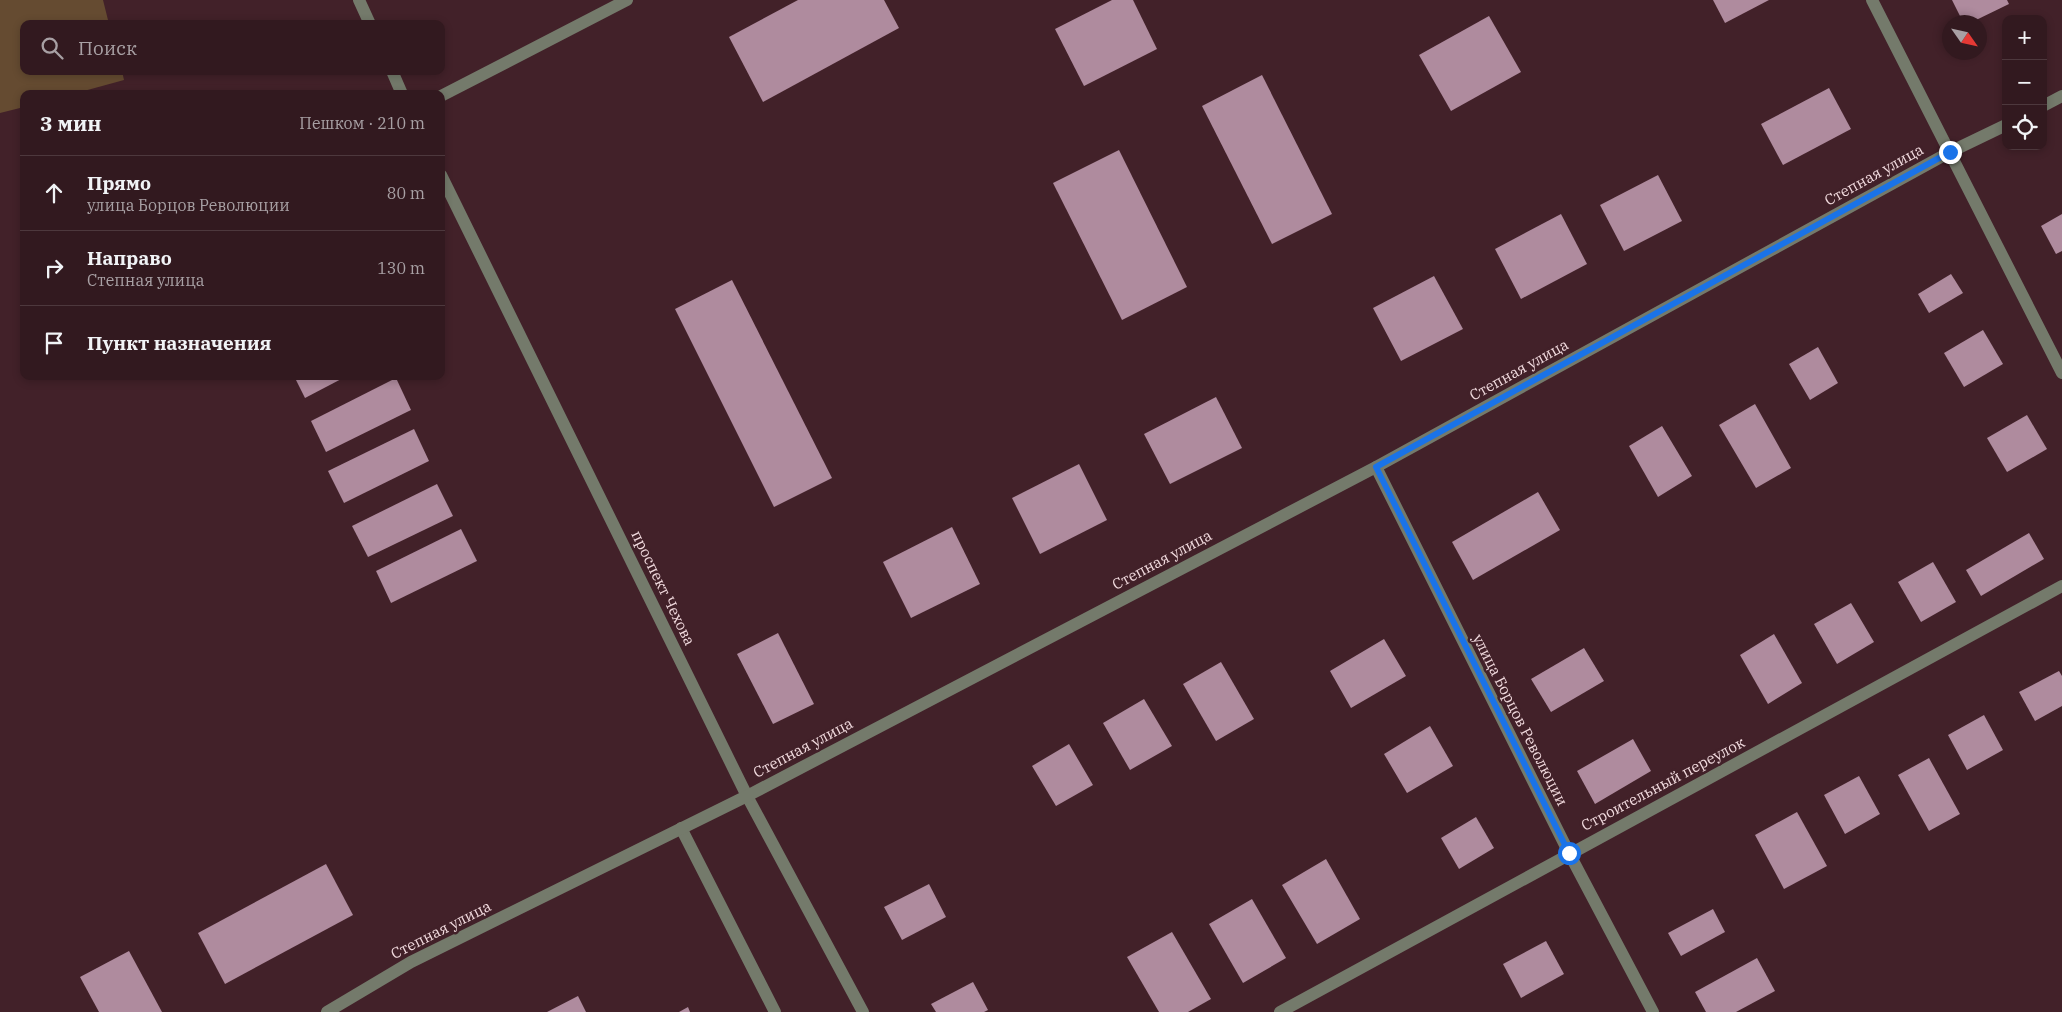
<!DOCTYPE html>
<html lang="ru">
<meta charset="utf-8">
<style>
:root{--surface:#32191f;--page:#3d262c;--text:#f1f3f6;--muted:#a8a0a4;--line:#4d383d}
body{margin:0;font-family:"IBM Plex Serif",serif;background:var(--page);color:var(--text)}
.controls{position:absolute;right:15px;top:15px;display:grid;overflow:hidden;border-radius:10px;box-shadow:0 2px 8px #0003}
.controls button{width:45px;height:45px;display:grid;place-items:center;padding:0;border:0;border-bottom:1px solid var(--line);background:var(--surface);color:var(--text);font:25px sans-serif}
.compass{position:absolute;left:1942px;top:15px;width:45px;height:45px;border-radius:50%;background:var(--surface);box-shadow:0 2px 8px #0003;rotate:124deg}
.stop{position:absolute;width:15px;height:15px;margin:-11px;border:4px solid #1a73e8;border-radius:50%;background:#fff}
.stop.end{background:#1a73e8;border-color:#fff;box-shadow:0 1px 5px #0008}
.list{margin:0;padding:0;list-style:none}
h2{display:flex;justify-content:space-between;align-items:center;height:65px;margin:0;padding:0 20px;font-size:21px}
h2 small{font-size:16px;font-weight:400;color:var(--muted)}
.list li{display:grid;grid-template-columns:32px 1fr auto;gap:15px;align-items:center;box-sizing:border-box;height:75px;padding:0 20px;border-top:1px solid var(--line)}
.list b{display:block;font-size:19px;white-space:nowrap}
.list p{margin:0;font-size:16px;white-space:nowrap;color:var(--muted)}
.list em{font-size:16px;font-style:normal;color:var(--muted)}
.icon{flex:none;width:28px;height:28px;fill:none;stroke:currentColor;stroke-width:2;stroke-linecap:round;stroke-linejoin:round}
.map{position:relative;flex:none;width:2062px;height:1012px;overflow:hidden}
.search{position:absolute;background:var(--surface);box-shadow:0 2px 8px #0003;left:20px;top:20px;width:425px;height:55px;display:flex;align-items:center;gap:12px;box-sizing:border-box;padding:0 18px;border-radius:10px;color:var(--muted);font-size:19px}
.panel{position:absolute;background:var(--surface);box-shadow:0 2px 8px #0003;left:20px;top:90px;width:425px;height:290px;border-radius:10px}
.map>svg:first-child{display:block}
.green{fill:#654b31}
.building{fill:#af8b9e}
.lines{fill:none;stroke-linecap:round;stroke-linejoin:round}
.minor{stroke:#747a6b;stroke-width:12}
.route{stroke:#1a73e8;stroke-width:6}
.labels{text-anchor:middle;stroke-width:5;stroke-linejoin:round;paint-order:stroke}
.street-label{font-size:15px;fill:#f2dbdf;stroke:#422129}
</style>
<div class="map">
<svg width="2062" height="1012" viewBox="0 0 2062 1012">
<rect width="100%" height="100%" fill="#422129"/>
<path class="green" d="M0 0H103L109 24H24V71H122L124 80 73 94H24V107L0 113Z"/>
<g class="building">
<path d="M798 0H884L899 28 763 102 729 37Z"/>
<path d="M1112 0H1133L1157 49 1084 86 1055 29Z"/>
<path d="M1713 0H1769L1725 23Z"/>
<path d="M1952 0H2007L2009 4 1972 22H1963Z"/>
<path d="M1489 16 1521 72 1451 111 1419 55Z"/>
<path d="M1262 75 1332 214 1272 244 1202 106Z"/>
<path d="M1829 88 1851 129 1783 165 1761 124Z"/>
<path d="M1119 150 1187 287 1122 320 1053 183Z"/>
<path d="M1658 175 1682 221 1624 251 1600 205Z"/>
<path d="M1561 214 1587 264 1521 299 1495 249Z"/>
<path d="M2062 214V251L2056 254 2041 226Z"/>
<path d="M1951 274 1963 293 1929 313 1918 294Z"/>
<path d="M1434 276 1463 329 1401 361 1373 308Z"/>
<path d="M732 280 832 478 774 507 675 309Z"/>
<path d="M1983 330 2003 364 1964 387 1944 353Z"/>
<path d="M1818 347 1838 383 1810 400 1789 364Z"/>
<path d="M294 376H347L305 398Z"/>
<path d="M396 378 411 410 326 452 311 421Z"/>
<path d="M1216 397 1242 448 1170 484 1144 434Z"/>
<path d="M1755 404 1791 468 1756 488 1719 425Z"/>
<path d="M2027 415 2047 449 2007 472 1987 438Z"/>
<path d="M1662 426 1692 476 1658 497 1629 446Z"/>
<path d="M414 429 429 461 344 503 328 471Z"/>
<path d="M1079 464 1107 520 1040 554 1012 498Z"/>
<path d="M437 484 453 516 368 557 352 526Z"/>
<path d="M1538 492 1560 530 1473 580 1452 542Z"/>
<path d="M952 527 980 584 911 618 883 562Z"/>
<path d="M461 529 477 561 391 603 376 571Z"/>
<path d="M2029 533 2044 559 1981 596 1966 570Z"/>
<path d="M1933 562 1956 602 1921 622 1898 582Z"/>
<path d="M1851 603 1874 642 1837 664 1814 624Z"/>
<path d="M778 633 814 704 773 724 737 654Z"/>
<path d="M1774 634 1802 683 1768 704 1740 655Z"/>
<path d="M1384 639 1406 676 1351 708 1330 671Z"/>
<path d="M1584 648 1604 681 1551 712 1531 679Z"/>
<path d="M1221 662 1254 719 1216 741 1183 684Z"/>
<path d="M2059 671 2062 676V706L2035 721 2019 692Z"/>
<path d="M1144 699 1172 746 1130 770 1103 723Z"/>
<path d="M1984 715 2003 750 1967 770 1948 735Z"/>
<path d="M1430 726 1453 766 1407 793 1384 754Z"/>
<path d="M1633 739 1651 771 1595 804 1577 771Z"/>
<path d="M1069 744 1093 785 1056 806 1032 766Z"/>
<path d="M1929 758 1960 814 1929 831 1898 775Z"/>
<path d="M1859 776 1880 814 1845 834 1824 795Z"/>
<path d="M1797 812 1827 866 1784 889 1755 835Z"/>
<path d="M1476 817 1494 848 1459 869 1441 838Z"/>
<path d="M1326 859 1360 919 1317 944 1282 885Z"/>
<path d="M326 864 353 915 225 984 198 933Z"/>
<path d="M929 884 946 917 902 940 884 907Z"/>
<path d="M1252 899 1286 958 1243 983 1209 924Z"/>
<path d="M1713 909 1725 932 1681 956 1668 933Z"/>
<path d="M1172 932 1211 999 1188 1012H1159L1127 957Z"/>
<path d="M1546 941 1564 974 1521 998 1503 964Z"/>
<path d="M129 951 162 1012H99L80 977Z"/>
<path d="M1757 958 1775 991 1736 1012H1706L1695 992Z"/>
<path d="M973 982 988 1010 984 1012H936L931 1004Z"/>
<path d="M578 996 586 1012H547Z"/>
<path d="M688 1007 690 1012H679Z"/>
</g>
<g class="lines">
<g class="minor">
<path d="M359 0 370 24"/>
<path d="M1872 0 2062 373"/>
<path d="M392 71 402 94"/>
<path d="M441 96 627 0"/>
<path d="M2043 106 2062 96"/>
<path d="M441 175 747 796 863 1012"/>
<path d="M1376 467 1569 853 1653 1012"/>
<path d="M681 828 775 1012"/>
<path d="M327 1012 411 962 747 796 1376 467 1950 152 2006 125"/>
<path d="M1280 1012 2062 586"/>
</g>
</g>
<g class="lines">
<path class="route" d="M1569 853 1376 467 1950 152"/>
</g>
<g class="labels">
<g class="street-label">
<text transform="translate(1874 175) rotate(-29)" y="5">Степная улица</text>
<text transform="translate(1519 370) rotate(-29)" y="5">Степная улица</text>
<text transform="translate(1162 560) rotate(-28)" y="5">Степная улица</text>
<text transform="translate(663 588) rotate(64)" y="5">проспект Чехова</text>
<text transform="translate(1520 720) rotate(63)" y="5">улица Борцов Революции</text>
<text transform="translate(803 748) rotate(-28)" y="5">Степная улица</text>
<text transform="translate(1663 784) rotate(-28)" y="5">Строительный переулок</text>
<text transform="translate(441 930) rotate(-27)" y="5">Степная улица</text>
</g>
</g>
</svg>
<div class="controls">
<button>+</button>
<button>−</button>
<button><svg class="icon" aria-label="locate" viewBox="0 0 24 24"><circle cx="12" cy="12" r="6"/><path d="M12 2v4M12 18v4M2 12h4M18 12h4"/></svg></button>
</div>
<svg class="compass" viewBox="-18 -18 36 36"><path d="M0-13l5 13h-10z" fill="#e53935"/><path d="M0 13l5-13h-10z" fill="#a8a0a4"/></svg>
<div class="stop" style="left:1569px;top:853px"></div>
<div class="stop end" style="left:1950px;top:152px"></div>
<div class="search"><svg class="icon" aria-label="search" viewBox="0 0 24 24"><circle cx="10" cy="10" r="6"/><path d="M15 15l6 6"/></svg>Поиск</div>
<section class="panel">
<h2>3 мин<small>Пешком · 210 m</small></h2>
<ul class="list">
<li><svg class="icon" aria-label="ahead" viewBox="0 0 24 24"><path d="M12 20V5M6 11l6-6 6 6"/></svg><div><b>Прямо</b><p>улица Борцов Революции</p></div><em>80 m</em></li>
<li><svg class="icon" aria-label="right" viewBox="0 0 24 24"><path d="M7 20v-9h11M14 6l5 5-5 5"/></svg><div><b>Направо</b><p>Степная улица</p></div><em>130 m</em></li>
<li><svg class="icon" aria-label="arrive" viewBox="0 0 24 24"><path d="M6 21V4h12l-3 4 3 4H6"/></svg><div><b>Пункт назначения</b></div></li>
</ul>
</section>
</div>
